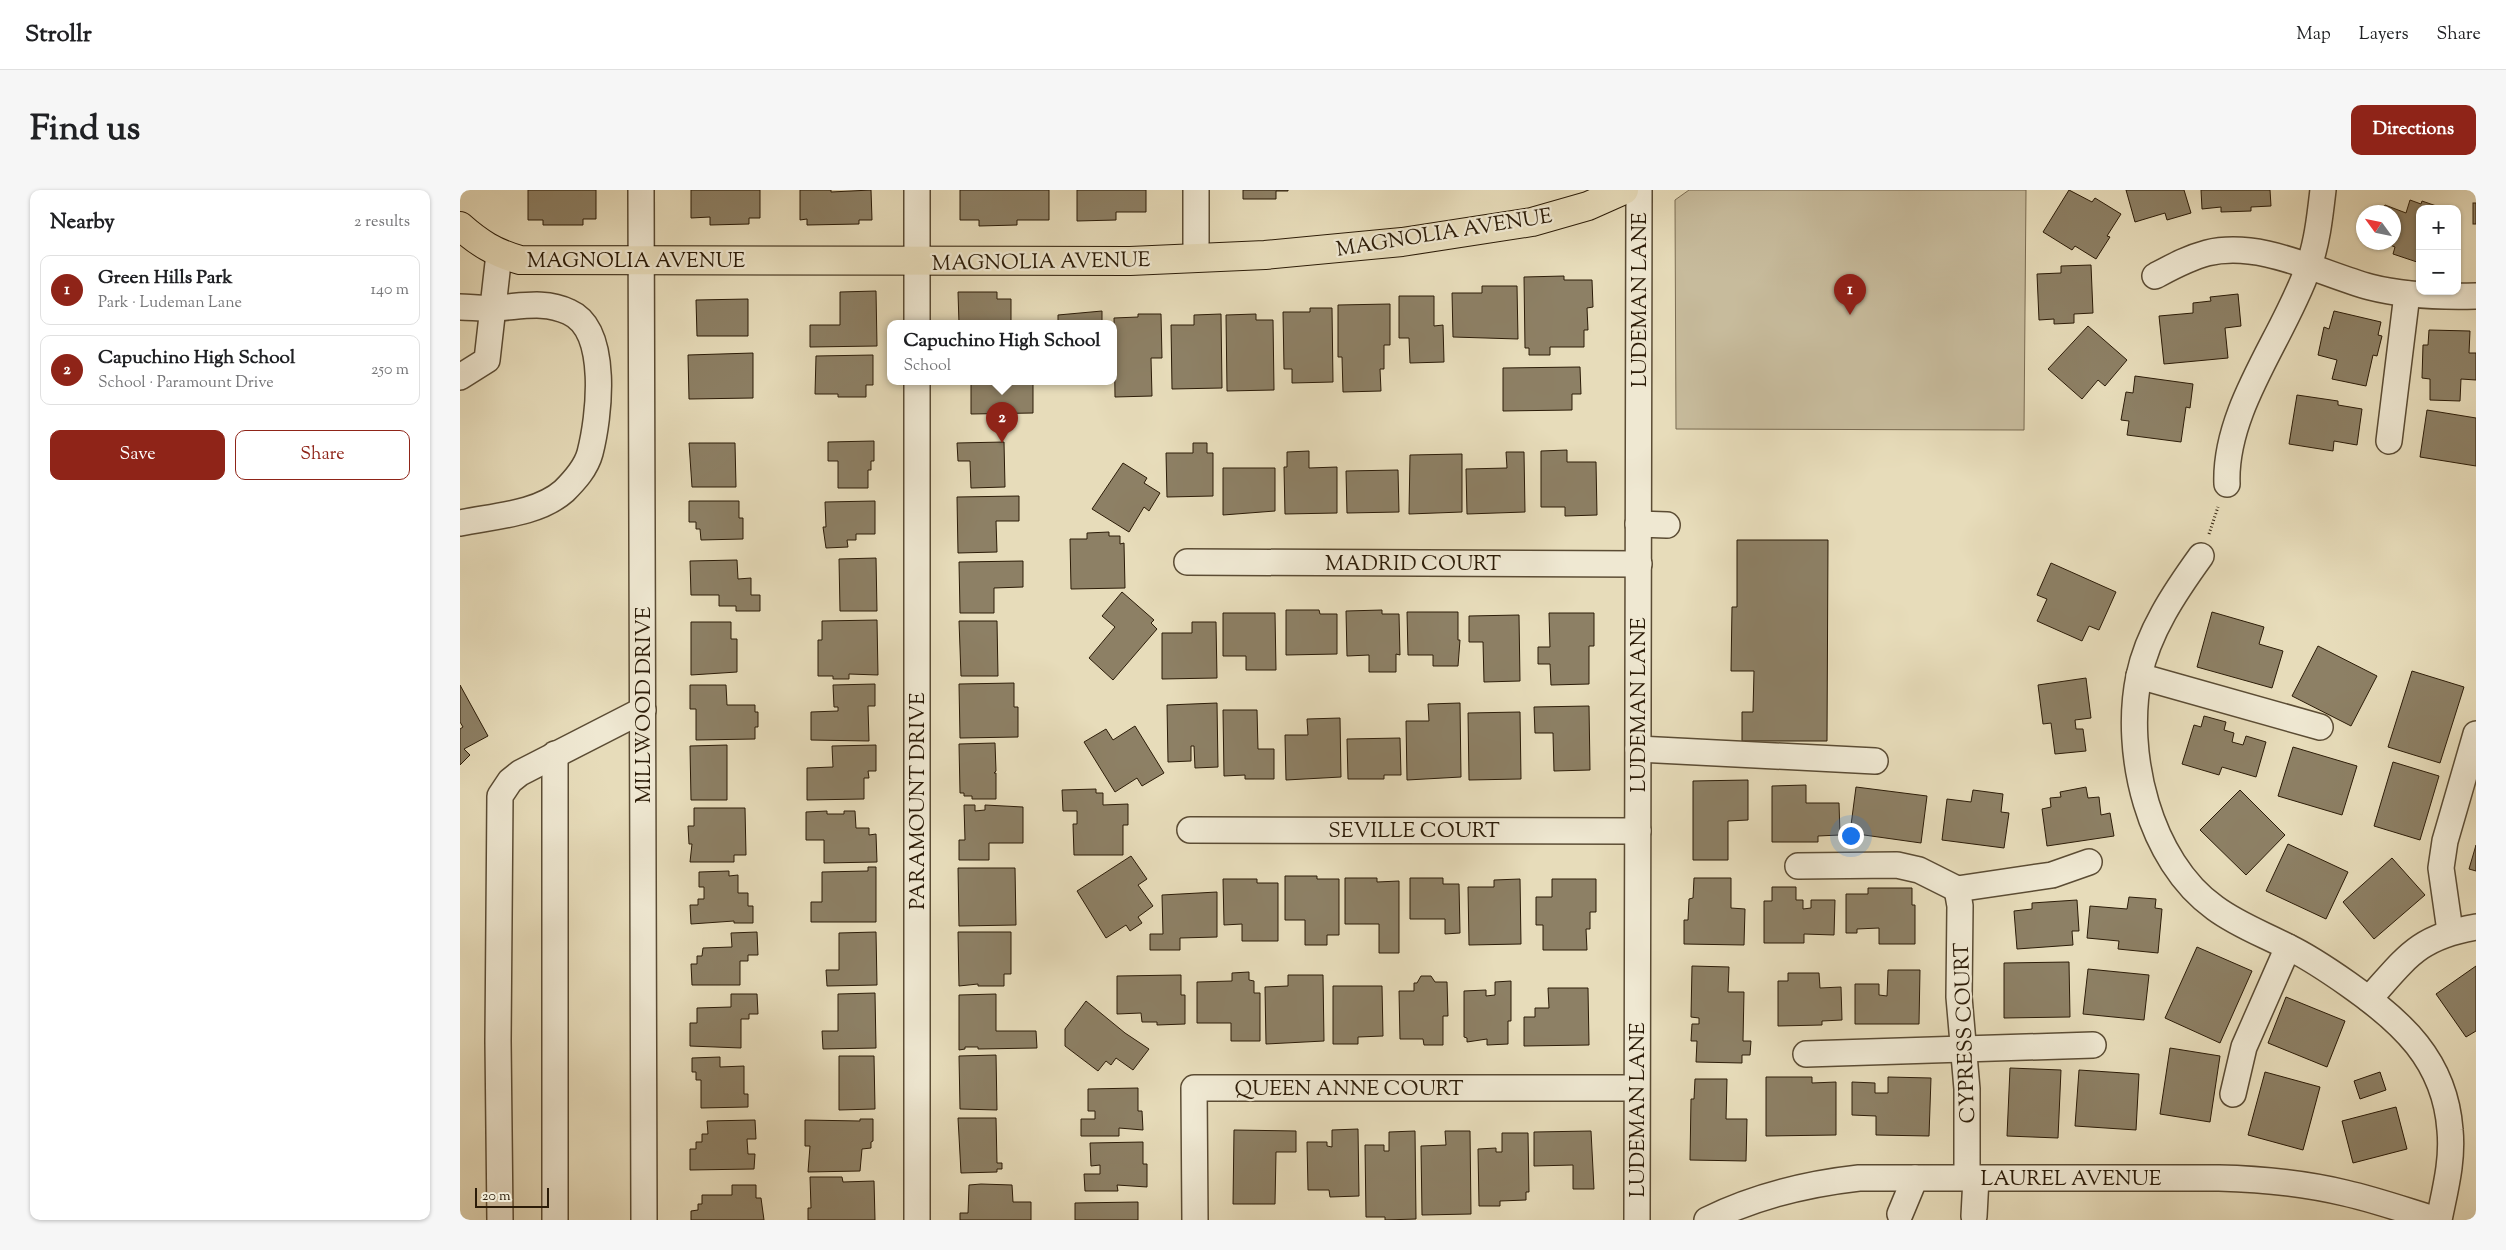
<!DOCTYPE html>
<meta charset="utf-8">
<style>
:root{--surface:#fff;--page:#f6f6f6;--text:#202124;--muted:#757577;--line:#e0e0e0;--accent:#8f2418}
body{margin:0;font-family:"Sorts Mill Goudy",serif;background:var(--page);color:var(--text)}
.controls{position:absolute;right:15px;top:15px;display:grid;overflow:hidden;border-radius:10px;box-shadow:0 1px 4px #0004}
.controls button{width:45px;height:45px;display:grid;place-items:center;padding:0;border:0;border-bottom:1px solid var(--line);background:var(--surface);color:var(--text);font:25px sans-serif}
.compass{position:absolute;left:1896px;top:15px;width:45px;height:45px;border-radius:50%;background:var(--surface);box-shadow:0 1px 4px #0004;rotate:303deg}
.scale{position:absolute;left:15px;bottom:12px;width:74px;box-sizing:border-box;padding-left:5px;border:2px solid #2c1c08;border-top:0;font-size:14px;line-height:18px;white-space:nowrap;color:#2c1c08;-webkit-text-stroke:4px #efe8d2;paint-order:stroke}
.you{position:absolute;left:1390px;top:645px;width:18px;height:18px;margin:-12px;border:4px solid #fff;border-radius:50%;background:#1a73e8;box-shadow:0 0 0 8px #1a73e833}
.badge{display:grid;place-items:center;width:32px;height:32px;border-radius:50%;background:var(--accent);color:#fff;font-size:16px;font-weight:700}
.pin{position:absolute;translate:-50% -41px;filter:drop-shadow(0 1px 2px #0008)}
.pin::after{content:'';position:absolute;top:26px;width:18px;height:15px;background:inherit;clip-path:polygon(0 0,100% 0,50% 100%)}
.popup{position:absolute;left:427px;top:130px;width:230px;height:65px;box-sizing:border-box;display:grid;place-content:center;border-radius:10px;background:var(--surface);filter:drop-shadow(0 1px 4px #0005);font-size:16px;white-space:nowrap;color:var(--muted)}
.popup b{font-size:19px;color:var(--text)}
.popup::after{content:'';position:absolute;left:50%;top:100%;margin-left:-10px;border:10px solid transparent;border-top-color:var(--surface)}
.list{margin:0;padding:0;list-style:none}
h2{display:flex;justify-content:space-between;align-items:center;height:65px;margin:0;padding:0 20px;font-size:21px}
h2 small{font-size:16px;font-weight:400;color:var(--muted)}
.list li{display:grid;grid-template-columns:32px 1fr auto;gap:15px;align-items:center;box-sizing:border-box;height:70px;margin:0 10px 10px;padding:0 10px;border:1px solid var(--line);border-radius:10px}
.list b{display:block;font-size:19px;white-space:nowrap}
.list p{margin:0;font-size:16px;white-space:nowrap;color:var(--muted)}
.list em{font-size:16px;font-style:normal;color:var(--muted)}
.actions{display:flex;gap:10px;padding:15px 20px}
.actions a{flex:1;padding:11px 0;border:1px solid var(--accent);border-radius:10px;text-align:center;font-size:18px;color:var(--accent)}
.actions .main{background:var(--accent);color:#fff}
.map{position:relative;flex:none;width:2016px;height:1030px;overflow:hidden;border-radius:10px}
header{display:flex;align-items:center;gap:30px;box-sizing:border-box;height:70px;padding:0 25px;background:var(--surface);border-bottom:1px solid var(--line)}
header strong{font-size:24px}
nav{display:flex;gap:28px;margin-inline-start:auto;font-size:18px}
.intro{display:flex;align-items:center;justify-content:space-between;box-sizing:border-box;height:120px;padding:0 30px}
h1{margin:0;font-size:35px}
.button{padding:12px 22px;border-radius:10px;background:var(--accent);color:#fff;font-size:18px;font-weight:700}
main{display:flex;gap:30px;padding:0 30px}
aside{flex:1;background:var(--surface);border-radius:10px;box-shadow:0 1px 4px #0004}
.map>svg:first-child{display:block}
.green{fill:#c7bb9c;stroke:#7a6c52}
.building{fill:#8d8065;stroke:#2c1c08}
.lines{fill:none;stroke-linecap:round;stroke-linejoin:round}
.minor-casing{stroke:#5b4c34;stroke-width:28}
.major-casing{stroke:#2c1c08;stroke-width:30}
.path{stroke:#2c1c08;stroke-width:3;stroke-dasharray:1 2.5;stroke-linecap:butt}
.minor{stroke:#efe8d2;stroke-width:25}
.major{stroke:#e7dcba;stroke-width:28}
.labels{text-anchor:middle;stroke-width:4.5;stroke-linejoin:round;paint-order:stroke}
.street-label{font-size:21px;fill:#2c1c08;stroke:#efe8d2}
</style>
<header>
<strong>Strollr</strong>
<nav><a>Map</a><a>Layers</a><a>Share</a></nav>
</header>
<div class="intro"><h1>Find us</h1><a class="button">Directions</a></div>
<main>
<aside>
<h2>Nearby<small>2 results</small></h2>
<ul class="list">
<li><span class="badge">1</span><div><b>Green Hills Park</b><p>Park · Ludeman Lane</p></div><em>140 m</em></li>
<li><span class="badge">2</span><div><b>Capuchino High School</b><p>School · Paramount Drive</p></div><em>250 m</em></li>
</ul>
<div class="actions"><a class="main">Save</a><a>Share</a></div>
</aside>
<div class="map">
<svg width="2016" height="1030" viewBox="0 0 2016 1030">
<rect width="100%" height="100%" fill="#e7dcba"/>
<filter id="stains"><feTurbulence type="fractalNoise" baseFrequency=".004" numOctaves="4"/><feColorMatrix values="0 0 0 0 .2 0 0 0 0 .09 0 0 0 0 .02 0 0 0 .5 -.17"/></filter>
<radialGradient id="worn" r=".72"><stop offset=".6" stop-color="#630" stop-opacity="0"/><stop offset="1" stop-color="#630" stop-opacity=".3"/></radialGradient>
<path class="green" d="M1229 0H1566L1564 240 1216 239 1215 10Z"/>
<g class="building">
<path d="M68 0H136V29H123V35H83V30H68Z"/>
<path d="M231 0H300V28H289V34L250 35V27L231 28Z"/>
<path d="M340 0H371V2L411 0 412 30H399V34L347 35V29L340 30Z"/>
<path d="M500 0H589V30H557V35L519 36V30H500Z"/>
<path d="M617 0H686V22H656V30L617 31Z"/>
<path d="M783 0H828V1H816V9H783Z"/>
<path d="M1609 0 1632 12 1635 8 1661 24 1647 46 1650 47 1636 69 1615 56 1612 60 1583 42Z"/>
<path d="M1666 0H1724L1731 23 1707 30 1705 23 1675 32Z"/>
<path d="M1741 0H1810L1811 16 1791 17V21L1761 22V17L1742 19Z"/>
<path d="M1950 10 1961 14 1962 11 1985 19H1960V73L1933 64 1935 57 1922 52H1934V22H1922L1925 15 1946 23Z"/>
<rect x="2013" y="13" width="3" height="21"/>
<path d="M1631 75 1633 123 1614 124V133L1594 134V129L1579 130 1577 84 1601 83V76Z"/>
<path d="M1104 86V90H1132L1133 117 1127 118 1128 140H1124V157H1090V165H1069V158H1065L1064 87Z"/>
<path d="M1022 96H1057L1058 149 993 147 992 103H1022Z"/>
<path d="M416 101 417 156 350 157V135H380V102Z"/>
<path d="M498 102H537V109H551V134H499Z"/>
<path d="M1778 104 1781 136 1765 138 1768 168 1704 174 1699 126 1733 123V113L1751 111 1750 107Z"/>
<path d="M939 106H974V136L983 135 984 172 950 173 949 148H939Z"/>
<path d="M288 109V146H237L236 110Z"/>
<path d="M930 114V155H924V179H920L921 201 883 202 882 167H878V115Z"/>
<path d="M850 118H872L873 192 832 193V179H824L823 122H850Z"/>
<path d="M642 121V134H598V125Z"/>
<path d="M1874 121 1921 132 1918 145 1922 146 1917 166 1913 165 1906 196 1872 189 1877 170 1858 165 1864 137 1869 139Z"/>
<path d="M678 124H701L702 168H691L692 206 655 207 654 128 678 127Z"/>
<path d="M761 124 762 198 712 199 711 135H734V125Z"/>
<path d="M796 124V130H813L814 200 767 201 766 125Z"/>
<path d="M1628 136 1667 170 1645 196 1638 190 1622 209 1588 179Z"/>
<path d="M1969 140 2010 141 2009 163H2016V190L2001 189 2000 211 1970 210V189L1962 188 1963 155H1968Z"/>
<path d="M293 163V208L229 209 228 165Z"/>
<path d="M413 165V195H406V207H378V204H355L356 166Z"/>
<path d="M1120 177 1121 204H1112V220L1043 221V178Z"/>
<path d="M1675 186 1733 194 1730 218 1726 217 1721 252 1667 245 1669 231 1661 230 1666 202 1673 203Z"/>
<path d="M511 192H573V223L511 224Z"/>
<path d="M1837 205 1878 211V215L1902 219 1897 255 1874 251 1873 261 1829 254Z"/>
<path d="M1967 220 2016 228V276L1960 267Z"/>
<path d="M414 251V271H411V280H408V298H378V271H368V252Z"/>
<path d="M544 252 545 297 511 298 510 271H498L497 253Z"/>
<path d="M229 253H275L276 297H232Z"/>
<path d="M733 253H747V263H753V306L707 307 706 263H733Z"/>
<path d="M1107 260V272H1136L1137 325 1105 326V317H1081V261Z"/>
<path d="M849 261V278L877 277V323L825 324 824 277H827V262Z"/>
<path d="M1046 262H1064L1065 322 1007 324 1006 279 1047 278Z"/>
<path d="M1002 264V322L949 324 950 265Z"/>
<path d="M663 273 687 288 684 293 700 303 689 321 684 317 669 342 632 319Z"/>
<path d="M763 278H815V321L763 325Z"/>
<path d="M938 280 939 322 887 323 886 281Z"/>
<path d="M559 306V331H536L537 362 498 363 497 307Z"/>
<path d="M229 311H279V328H283V349L241 350 240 339H236V332H229Z"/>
<path d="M415 311V344H396V350H387L388 357 366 358 363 337H366L365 312Z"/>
<path d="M649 342V346H660V354L664 353 665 398 611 399 610 349H627V343Z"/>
<path d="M1277 350H1368L1367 551H1282V522H1293L1294 481H1271L1272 417H1277Z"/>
<path d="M416 368 417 421H380L379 369Z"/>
<path d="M277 370 278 389 291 388V405H300V421H276V416H259V405H231L230 371Z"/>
<path d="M563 371V397L534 398V423H500L499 372Z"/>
<path d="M1591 373 1656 402 1639 440 1629 436 1622 451 1577 431 1587 409 1577 405Z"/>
<path d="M662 402 694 430 691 433 697 439 653 490 629 468 655 437 642 426Z"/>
<path d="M826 420H859L860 424H877V464L826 465Z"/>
<path d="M922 420V424H939L940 465 936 464V482H909V465L887 466 886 421Z"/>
<path d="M947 422H998V450H1000L998 476H973V465H948Z"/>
<path d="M1752 422 1804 437 1799 454 1823 461 1812 498 1737 477Z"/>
<path d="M763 423H815L816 480H786V466H763Z"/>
<path d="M1089 423H1134V456H1129V494L1091 495 1090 474H1078V457H1090Z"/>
<path d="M1059 425 1060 491 1024 492 1023 452H1009V426Z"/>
<path d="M417 430 418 485 389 484V489H373V486H358V450H362V431Z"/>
<path d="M499 431H537L538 486H501Z"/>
<path d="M231 432H271V449H277V482L231 485Z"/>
<path d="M732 432H756L757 488 702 489V443H732Z"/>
<path d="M1858 456 1917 486 1891 536 1832 506Z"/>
<path d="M1952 481 2004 497 1980 573 1928 557Z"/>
<path d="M1626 488 1631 528 1615 530 1616 539H1623L1626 561 1595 564 1591 533 1583 534 1578 495Z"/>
<path d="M554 493V517H558V547L500 548 499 494Z"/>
<path d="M415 494V516H408L409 551 351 550V522L378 521V517H374L373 495Z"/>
<path d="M0 495 28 546 4 559 10 565 0 575V539L3 537 0 532Z"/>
<path d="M230 495H266L267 515H295V522H298V537H295V549L236 550V519H230Z"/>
<path d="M757 513 758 577 735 578 734 556H731V571L708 572 707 515Z"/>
<path d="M1000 513 1001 587 947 590 946 531H969L968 514Z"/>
<path d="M1129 516 1130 580 1094 581 1093 543H1075L1074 517Z"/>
<path d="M763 520H797L798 559H814V589H785V585L764 586Z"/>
<path d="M1060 522 1061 589 1009 590 1008 523Z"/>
<path d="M1744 526 1766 532 1764 540 1774 543 1772 552 1783 555 1786 546 1806 552 1796 587 1762 577 1759 585 1722 574 1734 535 1741 537Z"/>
<path d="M880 528 881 587 826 590 825 545H848L847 529Z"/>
<path d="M675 536 704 583 682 596 677 588 655 602 624 552 646 539 653 550Z"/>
<path d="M940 548 941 585H924V589H888L887 549Z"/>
<path d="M535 553 536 581 534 583H536V609H512V606H504V603H500L499 554Z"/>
<path d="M267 555V610H231L230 556Z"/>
<path d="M416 555V581H408L409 588H404V609L347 610V578L373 577 372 556Z"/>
<path d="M1833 557 1897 576 1882 625 1818 606Z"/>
<path d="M1933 572 1979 586 1960 650 1914 636Z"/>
<path d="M1288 590V630L1268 631V670H1233V591Z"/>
<path d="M1346 595V613H1379L1380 645 1358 646V652H1312V596Z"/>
<path d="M1396 597 1467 606 1461 653 1390 643Z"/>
<path d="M1626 597 1628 608 1639 607 1641 625 1650 623 1654 646 1587 656 1582 619 1591 617 1590 608 1601 607 1600 602Z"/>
<path d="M636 599V603H643V615L668 614V635H663V665H614L613 634H617V621H603L602 600Z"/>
<path d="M1513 600 1543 604 1541 622 1549 623 1544 658 1482 650 1487 609 1511 612Z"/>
<path d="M1780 600 1825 645 1786 685 1740 640Z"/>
<path d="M504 615H515V621L525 620V615L563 617V653H529V670H499V650H505Z"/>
<path d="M234 618H285L286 665H274V672H230L232 654H229L228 636H234Z"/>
<path d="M367 621V624H384V621H395L396 638H409V645L416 644 417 672 364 673V650H346V622Z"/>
<path d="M1828 654 1888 682 1866 729 1806 701Z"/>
<path d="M2016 655V681L2009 679Z"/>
<path d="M671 666 687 689 678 695 693 716 678 727 682 733 670 741 666 735 646 748 617 701Z"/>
<path d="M1932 668 1965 705 1914 749 1883 712Z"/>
<path d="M408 677H416V732H351V712H362V682L408 681Z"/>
<path d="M498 678H555L556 735 499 736Z"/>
<path d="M269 681V686L278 685V703H288V716H293V733H274V731L231 734 230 715H238V709H244V697H239V682Z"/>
<path d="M825 686H857V689H879V745H867V755H845V730H825Z"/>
<path d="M885 688H917V692L939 691V763H919V734H885Z"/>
<path d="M950 688H983V694H999L1000 743 985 744V729H950Z"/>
<path d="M1234 688H1271V718L1285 719 1284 755 1224 754V730H1228L1229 709 1233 708Z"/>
<path d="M763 689H797V693H818V751H782V734L764 735Z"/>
<path d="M1060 689 1061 754 1009 755 1008 697H1034V690Z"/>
<path d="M1092 689H1136V722H1130V739H1126L1127 760H1083V735H1076V707H1092Z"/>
<path d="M1312 697H1336V710H1343V719L1351 718V710H1375L1374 745 1344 744V753H1304V711H1312Z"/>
<path d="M1408 698H1452V715H1455V754H1419V738L1397 739V743H1386V704H1408Z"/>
<path d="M757 702V747L720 748V760H690V744H703L702 705Z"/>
<path d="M1669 707 1696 709 1695 718 1702 719 1698 763 1658 759 1659 751 1627 748 1630 716 1667 719Z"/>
<path d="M1617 710 1619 741H1612L1613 755 1557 759 1554 721 1572 719V713Z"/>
<path d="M297 742 298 765H288V771H280V795H232L231 774H237V766H242L243 758 272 757 271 743Z"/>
<path d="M416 742 417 795 367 796 366 780H379V743Z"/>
<path d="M498 742H551V784H544V796H518V794L499 796Z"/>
<path d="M1737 757 1792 781 1760 853 1705 828Z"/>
<path d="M1609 772 1610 827 1544 828V773Z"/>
<path d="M1232 776 1269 777 1268 802H1284L1283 851H1291L1290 865H1282V873L1236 872 1237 851H1231L1232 834H1239V828L1231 827Z"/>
<path d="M2016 776V841L2006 847 1976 804Z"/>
<path d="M1628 779 1689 785 1684 830 1623 824Z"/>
<path d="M1428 780H1460L1459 834H1395V794H1419V805L1427 806Z"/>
<path d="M789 782V790L794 791V803H800V851H771V833H737V792L772 791V783Z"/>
<path d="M1328 783H1359L1360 798 1381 797 1382 830 1362 831V835L1318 836V791H1328Z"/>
<path d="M721 785V805H725V834L697 835V832H682L681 823 657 824V786Z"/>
<path d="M828 785H863L864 851 806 854 805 797 828 796Z"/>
<path d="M961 786H971L975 792H987L988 826H983V855H964L963 849H940L939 801H954V793H957Z"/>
<path d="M1051 791V831H1048V854L1027 855V849L1007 852V848L1004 847V801L1026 800V806L1035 805V792Z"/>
<path d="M873 796H922L923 846 898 847V854H873Z"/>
<path d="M1088 798H1128L1129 855 1064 856V827H1075V818H1089Z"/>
<path d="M415 803 416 858 363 859 362 841H378V804Z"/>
<path d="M271 804H297L298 824H289V829H281V858L230 856V833H237V818L271 817Z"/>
<path d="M536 804V841H576L577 858 518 859V857H505V859L499 860V805Z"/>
<path d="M1826 807 1885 831 1867 877 1808 853Z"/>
<path d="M626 811 665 843 689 859 673 880 656 868 651 875 646 871 638 881 605 856V839Z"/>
<path d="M1710 858 1760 866 1750 932 1700 924Z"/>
<path d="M536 865 537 920 500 919 499 866Z"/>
<path d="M379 866H414L415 919 379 920Z"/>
<path d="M260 867V877L284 876V904H288V917L241 918V890H236V882H232V868Z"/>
<path d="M1550 878 1601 880 1598 948 1547 946Z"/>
<path d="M1619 880 1679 884 1676 940 1615 936Z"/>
<path d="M1805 882 1860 897 1843 960 1788 945Z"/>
<path d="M1920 882 1926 900 1900 909 1894 891Z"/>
<path d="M1306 887H1352V893L1376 892V945L1306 946Z"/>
<path d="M1428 887 1471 888 1469 946 1416 945V926L1392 925V892L1415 893V903H1428Z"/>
<path d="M1235 889H1267L1266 929H1287L1286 971 1230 970 1231 909H1234Z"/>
<path d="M678 898V921H682L683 940 659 938V946H621V929H635V921H628V899Z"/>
<path d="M1936 917 1947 959 1893 973 1882 931Z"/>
<path d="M498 928H536L537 973H542V979H537V982L501 983Z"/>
<path d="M400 929H413V951L411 952V958L402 959 400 981 348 982 350 956H345V930L400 931Z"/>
<path d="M295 930 296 949H287L288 964H295L294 979 230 980V959H236V952H242V944H248L247 931Z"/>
<path d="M898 939 899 1006 870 1007 869 1000H848L847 952H867V956L872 957V940Z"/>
<path d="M774 940 836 941V962H816L815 1014H773Z"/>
<path d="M955 941 956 1029 925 1030V1027H906L905 955H924V961H929V942Z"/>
<path d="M985 941H1010L1011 1024 962 1025 961 956 986 955Z"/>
<path d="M1131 941 1134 999H1113V975L1074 976V942Z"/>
<path d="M1042 943H1068L1069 1002H1066V1010L1040 1011V1016H1019L1018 959 1036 958V962H1042Z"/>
<path d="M683 952V974H687V997L657 995 658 1001H625L624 984H640V975L631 976 630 953Z"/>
<path d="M350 987H382L383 992 414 991 415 1030H348V1018H351Z"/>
<path d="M521 994 552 995 553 1012H571V1030H500V1023H508L509 995Z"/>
<path d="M272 995H296V1008H301L304 1030H231V1021L238 1020V1014H242V1005H272Z"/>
<path d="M678 1012V1030H615V1013Z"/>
</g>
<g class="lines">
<defs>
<g id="minor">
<path d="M181 0 184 1030"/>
<path d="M457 0V134"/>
<path d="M736 0V68"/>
<path d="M1695 86C1712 77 1728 68 1747 63 1801 50 1859 83 1910 97 1945 106 1980 107 2016 106"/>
<path d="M0 117C11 117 23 119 34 118 60 117 84 110 109 122 150 140 139 228 130 263 126 278 115 290 104 301 78 324 34 326 0 333"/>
<path d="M0 187 27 170 39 64"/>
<path d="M457 192V1030"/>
<path d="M1929 251 1947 104"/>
<path d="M1767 294C1764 219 1824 147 1848 78 1857 54 1860 26 1863 0"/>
<path d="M1178 334 1207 335"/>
<path d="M1741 366C1715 402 1688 442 1679 486 1663 563 1689 671 1755 718 1778 735 1803 744 1828 757 1849 767 1868 780 1888 794 1941 831 1985 870 1990 940 1993 971 1985 1000 1979 1030"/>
<path d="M727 372 1179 374"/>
<path d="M1679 486 1860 537"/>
<path d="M1178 559 1415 571"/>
<path d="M730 640 1178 641"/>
<path d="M1338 676 1437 675 1459 680 1497 699 1592 685 1629 672"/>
<path d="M1497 699 1500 716 1499 807 1507 899V988"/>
<path d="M1990 741 1981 678 1985 651 2016 544"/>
<path d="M1909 809C1947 767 1958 747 2016 737"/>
<path d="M1346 864 1633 855"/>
<path d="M1773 904 1784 857 1828 757"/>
<path d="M1440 1024 1455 988"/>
<path d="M1514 1026 1516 988"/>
<path d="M40 1030 38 851 40 606 50 591 60 583 183 520"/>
<path d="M95 1030V564"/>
<path d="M735 1030 734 898H1176"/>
<path d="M1177 1030 1179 0"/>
<path d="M1247 1030C1296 1006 1345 994 1399 988H1759C1801 989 1843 993 1885 1003 1916 1010 1947 1021 1977 1030"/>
</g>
<path id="major" d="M0 36C19 53 35 63 60 70L670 71 805 65 942 52 1072 32 1128 16 1164 0"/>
</defs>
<use href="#minor" class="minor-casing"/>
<use href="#major" class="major-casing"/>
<path class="path" d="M1749 344 1758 317"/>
<use href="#minor" class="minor"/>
<use href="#major" class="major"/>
</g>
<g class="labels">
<g class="street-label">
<text transform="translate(984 42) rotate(-9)" y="7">MAGNOLIA AVENUE</text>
<text x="176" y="77">MAGNOLIA AVENUE</text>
<text transform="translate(581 71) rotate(-1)" y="7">MAGNOLIA AVENUE</text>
<text transform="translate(1179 110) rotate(-90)" y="7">LUDEMAN LANE</text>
<text x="953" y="380">MADRID COURT</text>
<text transform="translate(183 515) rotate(-90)" y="7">MILLWOOD DRIVE</text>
<text transform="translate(1178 515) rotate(-90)" y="7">LUDEMAN LANE</text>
<text transform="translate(457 611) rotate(-90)" y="7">PARAMOUNT DRIVE</text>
<text x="954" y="647">SEVILLE COURT</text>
<text transform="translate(1504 843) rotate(-92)" y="7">CYPRESS COURT</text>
<text x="889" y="905">QUEEN ANNE COURT</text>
<text transform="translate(1177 920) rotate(-90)" y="7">LUDEMAN LANE</text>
<text x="1611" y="995">LAUREL AVENUE</text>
</g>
</g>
<rect width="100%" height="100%" filter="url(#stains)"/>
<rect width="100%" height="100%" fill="url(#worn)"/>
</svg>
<div class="controls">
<button>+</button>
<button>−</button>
</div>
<svg class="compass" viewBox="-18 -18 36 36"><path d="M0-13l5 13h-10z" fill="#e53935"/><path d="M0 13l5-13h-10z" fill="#757577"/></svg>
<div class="scale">20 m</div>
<div class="you"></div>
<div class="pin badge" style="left:1390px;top:125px">1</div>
<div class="pin badge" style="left:542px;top:253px">2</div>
<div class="popup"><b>Capuchino High School</b>School</div>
</div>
</main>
